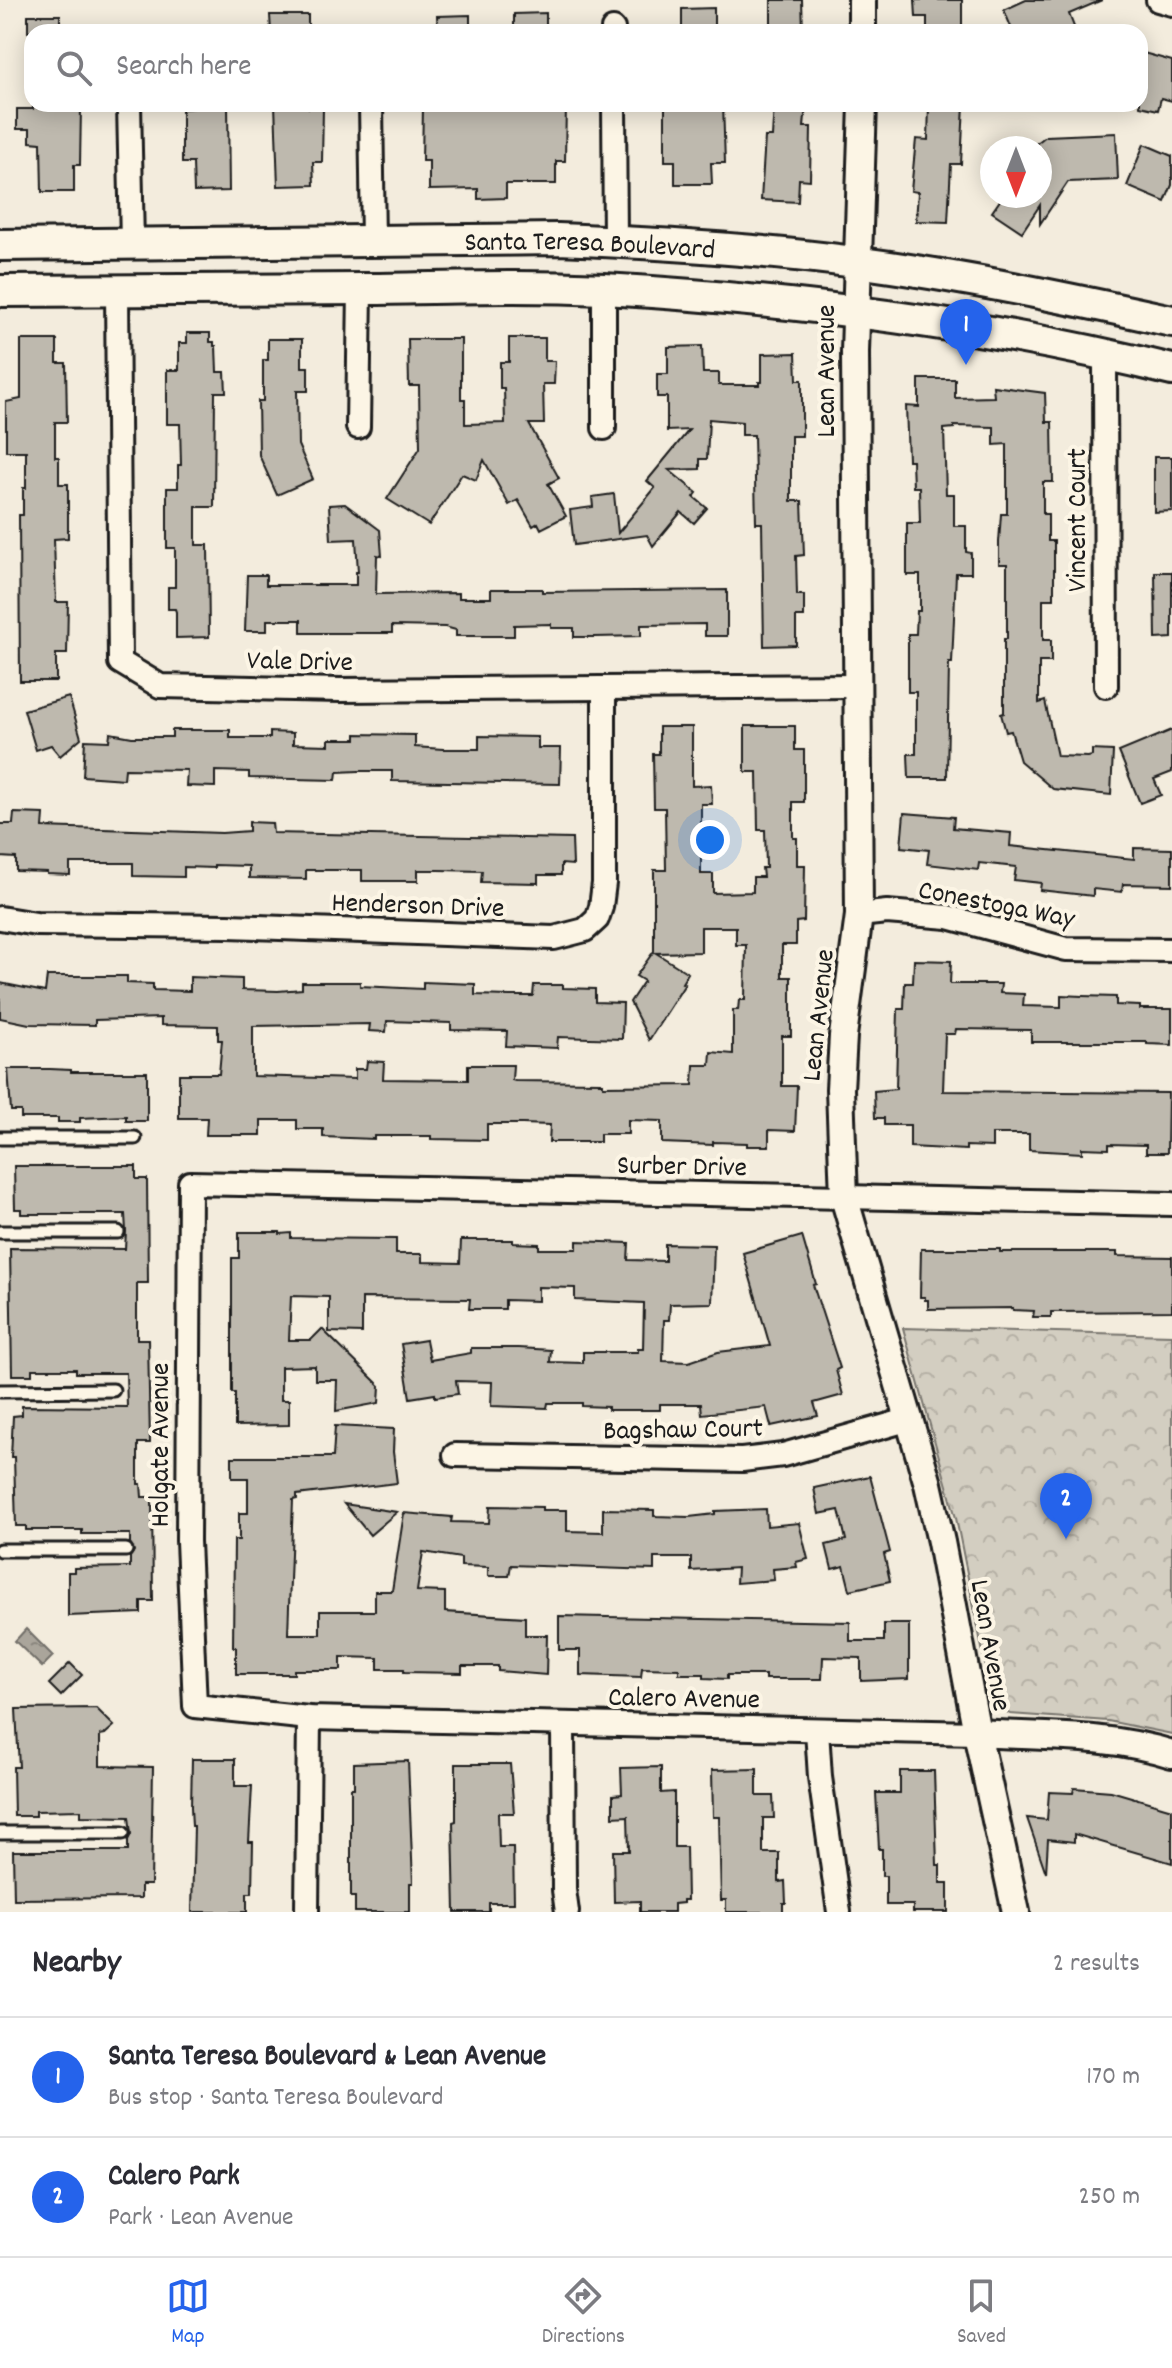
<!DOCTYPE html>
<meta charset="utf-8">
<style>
:root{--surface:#fff;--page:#f2f2f3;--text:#2b2b33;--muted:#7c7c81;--line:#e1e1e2;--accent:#2563eb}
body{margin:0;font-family:Dekko,sans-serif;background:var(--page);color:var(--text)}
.compass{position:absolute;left:980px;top:136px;width:72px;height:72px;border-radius:50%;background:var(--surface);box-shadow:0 4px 20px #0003;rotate:180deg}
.you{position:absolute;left:710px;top:840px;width:28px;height:28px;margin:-20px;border:6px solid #fff;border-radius:50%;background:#1a73e8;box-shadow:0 0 0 12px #1a73e833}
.badge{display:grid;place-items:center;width:52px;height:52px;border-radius:50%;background:var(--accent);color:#fff;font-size:26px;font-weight:700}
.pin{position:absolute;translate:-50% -66px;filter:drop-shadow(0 2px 4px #0008)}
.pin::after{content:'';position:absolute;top:42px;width:28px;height:24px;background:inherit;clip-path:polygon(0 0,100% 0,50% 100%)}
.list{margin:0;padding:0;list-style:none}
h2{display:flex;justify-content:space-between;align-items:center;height:104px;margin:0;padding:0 32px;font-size:34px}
h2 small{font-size:26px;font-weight:400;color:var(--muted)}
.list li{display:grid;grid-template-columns:52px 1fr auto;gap:24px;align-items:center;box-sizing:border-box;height:120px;padding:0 32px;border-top:2px solid var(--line)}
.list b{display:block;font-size:30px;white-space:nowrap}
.list p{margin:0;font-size:26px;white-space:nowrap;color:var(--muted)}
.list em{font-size:26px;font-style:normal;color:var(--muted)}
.icon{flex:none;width:44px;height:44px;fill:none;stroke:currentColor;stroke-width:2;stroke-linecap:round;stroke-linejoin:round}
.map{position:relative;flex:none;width:1172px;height:1912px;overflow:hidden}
.search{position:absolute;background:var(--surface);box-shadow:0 4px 20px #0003;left:24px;right:24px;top:24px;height:88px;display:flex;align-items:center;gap:20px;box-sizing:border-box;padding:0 28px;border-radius:24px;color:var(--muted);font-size:30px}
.sheet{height:344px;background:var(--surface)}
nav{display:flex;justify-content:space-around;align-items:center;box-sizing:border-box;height:112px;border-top:2px solid var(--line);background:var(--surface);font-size:22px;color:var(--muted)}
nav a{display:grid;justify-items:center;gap:4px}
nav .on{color:var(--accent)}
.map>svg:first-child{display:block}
.park{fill:url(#park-crowns);stroke:#78756e;stroke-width:2}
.water{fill:url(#water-ripples);stroke:#716e68;stroke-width:2}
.building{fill:#beb9ae;stroke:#1c1c1c;stroke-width:2}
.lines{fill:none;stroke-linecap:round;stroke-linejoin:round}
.service-casing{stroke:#1c1c1c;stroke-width:17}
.minor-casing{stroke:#1c1c1c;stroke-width:28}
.tertiary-casing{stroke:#1c1c1c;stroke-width:32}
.secondary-casing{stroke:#1c1c1c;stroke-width:36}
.service{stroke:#fcf5e5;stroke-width:11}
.minor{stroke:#fcf5e5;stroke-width:22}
.tertiary{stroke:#fcf5e5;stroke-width:26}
.secondary{stroke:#fcf5e5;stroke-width:30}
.labels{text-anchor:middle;stroke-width:8;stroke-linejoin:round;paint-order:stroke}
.street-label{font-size:28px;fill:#1c1c1c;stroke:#fcf5e5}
</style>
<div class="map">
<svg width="1172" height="1912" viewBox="0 0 1172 1912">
<defs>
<pattern id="park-crowns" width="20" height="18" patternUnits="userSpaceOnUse" patternTransform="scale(2)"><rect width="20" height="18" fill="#d3cec1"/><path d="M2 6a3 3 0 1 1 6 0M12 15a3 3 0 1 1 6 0" fill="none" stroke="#b5b0a5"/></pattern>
<pattern id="water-ripples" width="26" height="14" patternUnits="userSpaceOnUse" patternTransform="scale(2)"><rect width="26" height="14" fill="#aaa59b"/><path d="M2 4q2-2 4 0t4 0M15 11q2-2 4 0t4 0" fill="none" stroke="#8a867e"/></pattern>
</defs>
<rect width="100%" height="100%" fill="#f3ecdd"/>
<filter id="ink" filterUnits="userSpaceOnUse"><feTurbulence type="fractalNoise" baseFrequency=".0125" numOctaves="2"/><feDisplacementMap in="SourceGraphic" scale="16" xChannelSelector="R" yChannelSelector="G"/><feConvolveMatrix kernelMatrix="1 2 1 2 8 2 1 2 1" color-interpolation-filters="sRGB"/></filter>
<g filter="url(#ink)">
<path class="park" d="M903 1328 1172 1335V1734L1108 1721 1010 1714 993 1703 956 1518Z"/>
<path class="water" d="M26 1629 53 1656 42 1667 15 1641Z"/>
<g class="building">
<path d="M771 0H802L803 30H771Z"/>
<path d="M915 0H962V32H927V17H916Z"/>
<path d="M1026 0H1102L1069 14 1076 32H1013L1004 10Z"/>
<path d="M714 8V32H682V9Z"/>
<path d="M546 13V32H514V14Z"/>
<rect x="28" y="15" width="32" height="17"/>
<path d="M270 15H308V32H271Z"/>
<path d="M470 15V32H438L437 16Z"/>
<path d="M1140 52 1172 61V101L1161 98 1158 110 1140 106Z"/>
<path d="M33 104 81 107 80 165H74V192H42L41 143 30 142V129H17V109H33Z"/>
<path d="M194 104H228L229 191 194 192 193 163H182V109L194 108Z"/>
<path d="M275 104H309V108L323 107 322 162H313L314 185 278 186Z"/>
<path d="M435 104H469V108L517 106V104H566L565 161H556V184H506V198L478 199V189L429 190V161H422L423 107H435Z"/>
<path d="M665 104H723L725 163H711L712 184H675V161H665Z"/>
<path d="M774 104H806L804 127H811L810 180 799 179 798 202 761 200 765 137H772Z"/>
<path d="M929 104H964L961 164H951L948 222 916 221 918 192 911 191 916 139 928 140Z"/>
<path d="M1116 133 1118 180 1068 182 1040 224V205L1022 232 992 212 1003 196H1040V148L1033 146 1046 136Z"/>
<path d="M1144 144 1172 156V185L1165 202 1127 186Z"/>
<path d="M187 333H210V342H214V346H216L217 372H225L226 392H215L214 507H196V545H208L209 637 176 638V612L175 609H168V587H175V548H167V488H178V465H181L180 424H167V370H179V343H187Z"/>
<path d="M509 338H545V361H555L554 384H543L544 424H529L559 478 548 484 566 516 541 529 538 523 533 526 518 500 509 505 484 460 476 480 462 474 429 525 387 499 420 448 419 386H409L408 339H461V399H465V424L505 423 504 388H500V362H509Z"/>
<path d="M268 339H302V367H308V391H297L298 445 313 479 277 495 259 455 258 401H263V360H268Z"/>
<path d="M21 340H57V363H66L67 422H55V457H59V484H68V538L54 539 56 602H68L67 654H56V681H20L19 515H23V488H26V451H6V402L21 399Z"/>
<path d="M702 346 703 373H719V385H759V382H762V354L796 353 797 380H802V436H791V501H802L804 555 796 556 797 595H804V617H796V645L764 646 762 523H756L754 435H742V422L709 419 707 459H700V469L669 470 697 493 694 497 707 508 694 523 681 512 653 546 647 535 574 545 570 510 593 507 592 497 614 494 618 533 655 488 647 481 689 430 667 431V397H657V374H668V347Z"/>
<path d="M919 379H955V398L994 397 993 386 1045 393 1046 422H1052L1053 482H1043V514H1048V541H1054V599H1043V640H1051V662H1039V703L1045 701 1057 756 1088 757 1092 756V750L1113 751 1111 795 1053 789 1020 761 1011 731 1006 732 1001 714 1004 713V639H1007V564H999V542L1001 514H1007V444L994 445V427L954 426V428L944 429 946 494H954V526H966V552L971 553V573H956L952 663H949L947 778H909L908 754H916V692H908V634H916L917 611H920V575H907V523H920L919 487H913L912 460H908L906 406 919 407Z"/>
<path d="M1154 457H1172V511L1154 512Z"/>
<path d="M345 504 380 530 382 556 377 555 376 594 459 593V598H491V589H542V592L727 590V636H705V624L641 625V636L595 637H574V628H551V624L514 625V636H456V630L445 627 392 626V633H301V620H267V631H245L247 575H266V585H356V572H358L356 539 331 540 329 505Z"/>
<path d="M1155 572H1172V638L1156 639Z"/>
<path d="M69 697 81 738 60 756 51 745 36 750 24 710Z"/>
<path d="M745 726H795V750H804V802H793V838H797V865H805L804 921 796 922V945H782V977H791V1036H782V1086H797L795 1131 769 1130V1146H747V1143L713 1142V1145L662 1143V1121L628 1120V1134H600V1142H549L550 1125 522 1124H487V1140L431 1139V1136H374V1139L323 1137V1129H297V1120H261V1135H206L207 1118H179V1074H219L222 1040H218V1026L161 1025V1018L95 1020V1025L29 1024 0 1018V983L45 992 47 976H127V983L153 984V990L190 991V977L242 979V990L278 991 302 989V982H360V986L423 989V982L475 984V995L510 996H533L534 985H563V988L595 989V1002L623 1003 622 1039 558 1037 557 1048 506 1046 507 1031 451 1030V1023L387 1021 386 1032 369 1031 370 1024 253 1026V1076L355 1079V1069H366L367 1061 384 1062 383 1079 468 1080V1065H513L512 1080 515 1081 601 1082 598 1083H603V1086L693 1085 694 1065H710L711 1052 733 1054V1010H738L739 1000H745L746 945H736V927H701V952L656 953 688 973 682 983 685 984 649 1040 630 1002 644 981 636 976 654 951V870H666L665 808H654L653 754H659V727H692V786L711 785 712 804H701V874H713V893L753 892V877H763L762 868H766L765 830H758L757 772H745Z"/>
<path d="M172 730H230V738H270V732L293 733V744L329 745V739H356V734L415 735V747L443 749H479V736L538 737V748H561L560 784 392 781V771H359L337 772 336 780 249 778V772L215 771V787L186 786 187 770 125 769 124 779 83 776 85 740 109 741 110 733 132 737H172Z"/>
<path d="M1172 730V772L1154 779 1161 795 1140 803 1119 752Z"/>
<path d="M14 813 44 814 43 827 222 833 249 831V822L272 823 273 833 572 839 573 865 561 864V875H538V883L481 882 482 871 439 870H418V881H362V870H306V879L249 878V866L214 865V868L184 867V877L133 876V863H70V875L47 874V872L16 871V858L0 857V824H13Z"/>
<path d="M904 813 954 817 953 828 1011 833 1010 846 1134 859V848L1172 849V885L1123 884 1122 892 1093 889V896L1040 890 1041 883 1014 880 1016 867 979 863 978 870 927 864 929 850 901 847Z"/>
<path d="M914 960 951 961 950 984H1001L1000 993 1024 994 1023 1006 1061 1007V995L1082 996 1116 997V1005L1140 1006V1009H1172V1045L1147 1044V1042H1031V1030L956 1029 955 1034H945L943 1091 1168 1093 1167 1153H1146V1145L1109 1144V1149L1082 1148V1153L1029 1150V1134H992V1147L966 1146V1150L910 1147V1125H884V1118H875L874 1091 896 1089 898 1009H904L905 983H913Z"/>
<path d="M8 1069H50L71 1070V1072H147V1121H126V1116L80 1118V1122H58V1118H21V1111H11Z"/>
<path d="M14 1166H136V1179H147L148 1283H137V1339H148L150 1443H138V1484H141L142 1497H152L153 1601H141V1613L68 1616V1572H74V1568L130 1567V1557L134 1551 130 1543V1534H82V1530H26V1526H16L14 1457H11L13 1416 22 1415V1406L127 1407 126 1373H76V1369H32V1375H12L10 1248 125 1249 126 1231 125 1214H21V1209H15Z"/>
<path d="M239 1232H280V1234L291 1233V1238L396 1239V1254H422V1262L460 1263 461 1240H513V1243L539 1244V1249H577V1241L629 1243 628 1260 665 1261V1244L714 1245 712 1303 670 1304 669 1320H664L663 1361 689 1362 718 1352 770 1346 743 1253 802 1236 816 1284 813 1285 840 1368 836 1370 843 1395 814 1403 818 1416 771 1426 766 1407 702 1414 701 1404H660V1410H608V1407L582 1406V1403H548L547 1408 491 1406 492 1382 456 1381 458 1394 435 1397V1394L410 1398 401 1344 426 1340 430 1360 471 1353V1348H519L551 1350 550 1362 583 1363V1352H638V1349H643L644 1303 575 1300V1288L538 1287V1301L505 1300V1309H469L470 1299 362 1298V1333L329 1332V1297L291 1296 289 1340H311L322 1329 380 1386 379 1403 336 1411 337 1380H315V1366L281 1367V1400H289V1425L235 1426V1393H232V1258H239Z"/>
<path d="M921 1249H1000V1252H1117V1256L1172 1257V1311L1051 1312V1317H1033L1034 1311 1013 1310V1308L928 1309V1300H925V1297H920Z"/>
<path d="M335 1426 394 1429 393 1452 397 1483 297 1495V1499L293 1500 288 1634H320V1611H375V1591H392L404 1513 452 1517 451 1522 489 1523 490 1506 542 1507V1510H567V1531L603 1532V1509L654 1510V1516L689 1517 715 1514V1511L766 1509 767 1526 799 1523 808 1559 796 1562 797 1567 773 1569 774 1580 736 1583 737 1568 691 1571V1558H654V1570L511 1565 509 1576H488V1567L461 1566V1558L423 1552 417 1591 445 1592V1612L525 1617V1635H547L546 1675 498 1671V1666H462V1673L404 1672V1669H378V1658L341 1657V1670H294V1674H236V1647H233L234 1540H239V1513H248V1478H232V1457H333Z"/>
<path d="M870 1476 890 1552 884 1554 890 1581 850 1590 844 1566 832 1569 826 1545 846 1540 839 1510 819 1514 814 1488Z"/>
<path d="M344 1504 397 1512 370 1535Z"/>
<path d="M559 1616 850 1622V1641H884V1624H909V1679L861 1681V1658L823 1657 822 1679H765V1675H727V1679L704 1678V1674H679V1669L642 1668 641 1677 580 1675V1650H559Z"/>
<path d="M70 1663 82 1675 61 1696 49 1684Z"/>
<path d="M96 1708 114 1726 105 1734 100 1735V1766L153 1767 151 1885H141V1898L14 1899 13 1851H128V1840L131 1834 129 1817 81 1816V1810L36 1811V1816H14L13 1767H19L16 1709Z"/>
<path d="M192 1759H235V1786H252L249 1842H253L252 1893H247V1912H192L194 1826H192L191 1807Z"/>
<path d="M408 1761 413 1883H410V1912H355V1897H351V1788H354V1763Z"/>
<path d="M456 1764H510L514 1813H498L499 1847H513L514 1903H489V1912H455L453 1822 456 1821Z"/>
<path d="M661 1767V1793L674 1792V1847H686L687 1900H683V1903L674 1904V1912H640V1901L614 1902 613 1851H629L628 1816 613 1817V1795L622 1794 621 1768Z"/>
<path d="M757 1769V1796H773L774 1818H763V1853H779V1882L785 1881 786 1903H783V1912H726V1900H721L719 1817H713L712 1770Z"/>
<path d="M900 1771H934L937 1865H940V1883H948V1912H913V1905H886V1876H882V1849H879L876 1793H900Z"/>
<path d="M1074 1788 1111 1791 1172 1809V1863L1074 1834V1842L1048 1839 1046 1873 1027 1818 1047 1820 1049 1792 1073 1793Z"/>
</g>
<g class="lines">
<defs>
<g id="service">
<path d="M0 1138H135"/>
<path d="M0 1232H118"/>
<path d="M0 1391 113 1390"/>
<path d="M0 1550H126"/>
<path d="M0 1833H123"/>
</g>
<g id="minor">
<path d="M1158 0 1172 4"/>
<path d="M613 29V32"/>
<path d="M129 104 132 243"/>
<path d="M371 104 373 242"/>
<path d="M614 104 615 241"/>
<path d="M604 289V428"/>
<path d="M117 290 120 662 160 686 340 690 857 686"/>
<path d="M1105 355 1106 686"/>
<path d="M358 427 360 289"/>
<path d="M859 915 887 912 948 917 1066 949 1172 950"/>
<path d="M0 918 36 924 228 926 554 938 585 930 597 919 601 907 604 883V688"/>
<path d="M455 1455 742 1460 783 1455 907 1420"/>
<path d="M563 1726 564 1890 567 1912"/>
<path d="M817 1730 820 1777 839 1912"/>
<path d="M977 1733 309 1718 195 1706 188 1541 190 1183 1172 1204"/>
<path d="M307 1912 309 1718"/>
</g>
<g id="tertiary">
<path d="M862 0V32"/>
<path d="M863 104 855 352 859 915 843 1036 840 1089 844 1197 928 1484 941 1542 977 1733 1016 1912"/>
<path d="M977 1733C1043 1737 1107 1734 1172 1754"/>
</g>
<g id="secondary">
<path id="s1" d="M0 245 558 239C657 243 757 249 855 262 961 276 1067 298 1172 321"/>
<path d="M0 291C121 290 242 290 363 289 443 288 524 285 604 289 796 300 986 324 1172 370"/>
</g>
</defs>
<use href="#service" class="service-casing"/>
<use href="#minor" class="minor-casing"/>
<use href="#tertiary" class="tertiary-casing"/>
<use href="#secondary" class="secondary-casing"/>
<use href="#service" class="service"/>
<use href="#minor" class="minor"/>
<use href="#tertiary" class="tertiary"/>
<use href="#secondary" class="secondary"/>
</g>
</g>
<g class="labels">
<g class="street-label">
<text dy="10" stroke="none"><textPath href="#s1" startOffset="590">Santa Teresa Boulevard</textPath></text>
<text transform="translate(824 371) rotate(-90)" y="10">Lean Avenue</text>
<text transform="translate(1075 520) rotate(-90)" y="10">Vincent Court</text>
<text transform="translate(300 659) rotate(1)" y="10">Vale Drive</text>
<text transform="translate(997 902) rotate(11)" y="10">Conestoga Way</text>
<text transform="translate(418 903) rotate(2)" y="10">Henderson Drive</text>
<text transform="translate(816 1015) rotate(-84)" y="10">Lean Avenue</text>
<text transform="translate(682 1164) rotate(1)" y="10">Surber Drive</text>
<text transform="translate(683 1427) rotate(-1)" y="10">Bagshaw Court</text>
<text transform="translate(158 1445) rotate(-90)" y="10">Holgate Avenue</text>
<text transform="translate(993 1645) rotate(80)" y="10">Lean Avenue</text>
<text transform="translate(684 1696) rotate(1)" y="10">Calero Avenue</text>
</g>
</g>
</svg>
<svg class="compass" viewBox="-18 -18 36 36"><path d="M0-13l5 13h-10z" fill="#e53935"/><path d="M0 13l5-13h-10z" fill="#7c7c81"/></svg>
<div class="you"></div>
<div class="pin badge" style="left:966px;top:365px">1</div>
<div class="pin badge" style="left:1066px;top:1539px">2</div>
<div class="search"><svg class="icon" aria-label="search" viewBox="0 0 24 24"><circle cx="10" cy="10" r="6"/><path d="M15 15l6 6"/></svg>Search here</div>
</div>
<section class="sheet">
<h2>Nearby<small>2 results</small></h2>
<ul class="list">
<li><span class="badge">1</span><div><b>Santa Teresa Boulevard &amp; Lean Avenue</b><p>Bus stop · Santa Teresa Boulevard</p></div><em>170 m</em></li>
<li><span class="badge">2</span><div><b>Calero Park</b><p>Park · Lean Avenue</p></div><em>250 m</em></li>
</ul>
</section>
<nav>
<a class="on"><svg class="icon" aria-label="map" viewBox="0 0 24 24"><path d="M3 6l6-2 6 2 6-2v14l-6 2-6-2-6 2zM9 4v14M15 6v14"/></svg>Map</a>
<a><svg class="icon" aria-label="directions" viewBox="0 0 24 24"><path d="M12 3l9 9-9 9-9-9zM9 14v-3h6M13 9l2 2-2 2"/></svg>Directions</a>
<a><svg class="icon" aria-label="saved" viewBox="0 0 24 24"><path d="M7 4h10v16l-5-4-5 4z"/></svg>Saved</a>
</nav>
